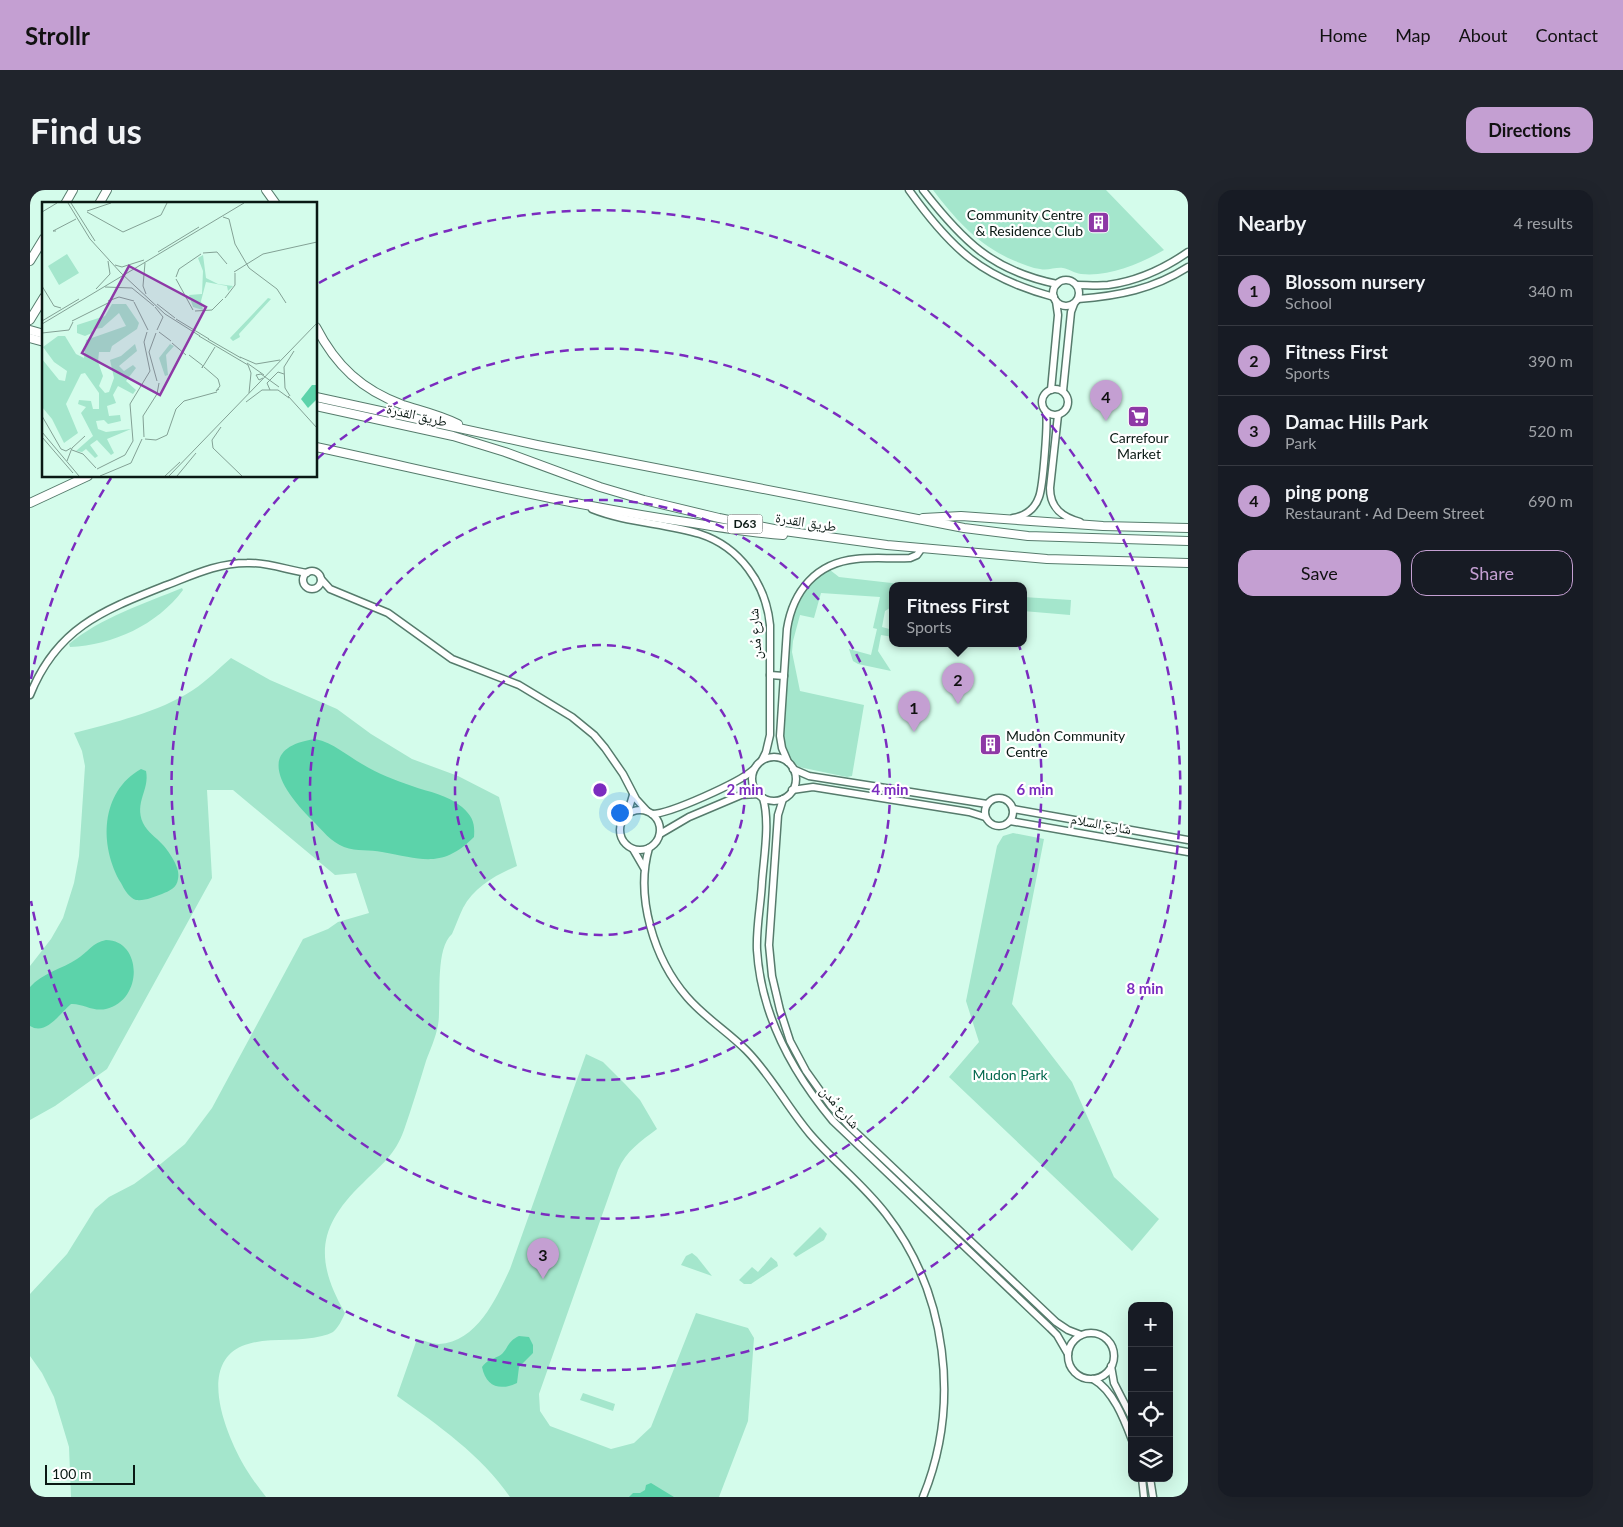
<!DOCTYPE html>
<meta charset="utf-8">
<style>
:root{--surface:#171b24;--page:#20242c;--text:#f1f3f6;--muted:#9ea1a6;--line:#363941;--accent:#c49fd2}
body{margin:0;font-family:Lato,"Noto Naskh Arabic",sans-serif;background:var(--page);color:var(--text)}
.controls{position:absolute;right:15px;bottom:15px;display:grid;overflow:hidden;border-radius:10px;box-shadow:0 5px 20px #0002}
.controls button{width:45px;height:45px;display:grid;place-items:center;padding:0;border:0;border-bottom:1px solid var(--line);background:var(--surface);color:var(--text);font:25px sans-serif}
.scale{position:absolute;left:15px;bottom:12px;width:90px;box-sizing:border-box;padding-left:5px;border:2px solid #0a1914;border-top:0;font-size:14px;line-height:18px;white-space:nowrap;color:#0a1914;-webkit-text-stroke:4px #fff;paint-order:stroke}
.you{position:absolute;left:589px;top:622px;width:18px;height:18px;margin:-12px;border:4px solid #fff;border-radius:50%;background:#1a73e8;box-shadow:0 0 0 8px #1a73e833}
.badge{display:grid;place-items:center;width:32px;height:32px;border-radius:50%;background:var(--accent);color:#111;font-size:16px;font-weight:700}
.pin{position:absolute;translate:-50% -41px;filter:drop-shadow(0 1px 2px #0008)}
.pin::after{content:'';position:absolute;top:26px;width:18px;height:15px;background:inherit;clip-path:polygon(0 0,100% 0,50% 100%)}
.popup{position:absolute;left:859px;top:392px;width:138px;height:65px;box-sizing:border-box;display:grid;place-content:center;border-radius:10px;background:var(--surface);filter:drop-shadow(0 1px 4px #0005);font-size:16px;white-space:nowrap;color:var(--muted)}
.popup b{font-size:19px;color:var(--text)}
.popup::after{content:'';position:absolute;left:50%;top:100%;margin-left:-10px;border:10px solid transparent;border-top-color:var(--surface)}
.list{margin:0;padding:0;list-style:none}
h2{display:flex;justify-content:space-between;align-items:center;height:65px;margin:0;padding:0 20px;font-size:21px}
h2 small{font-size:16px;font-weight:400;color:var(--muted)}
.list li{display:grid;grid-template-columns:32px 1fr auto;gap:15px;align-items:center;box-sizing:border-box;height:70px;padding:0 20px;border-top:1px solid var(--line)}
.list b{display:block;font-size:19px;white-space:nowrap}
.list p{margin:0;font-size:16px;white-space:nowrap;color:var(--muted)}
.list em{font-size:16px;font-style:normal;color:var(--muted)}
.actions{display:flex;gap:10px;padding:15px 20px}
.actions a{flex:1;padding:11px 0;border:1px solid var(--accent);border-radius:15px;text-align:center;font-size:18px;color:var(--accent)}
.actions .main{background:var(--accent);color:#111}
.icon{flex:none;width:28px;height:28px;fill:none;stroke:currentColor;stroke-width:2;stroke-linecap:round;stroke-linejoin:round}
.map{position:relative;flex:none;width:1158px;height:1307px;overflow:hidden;border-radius:15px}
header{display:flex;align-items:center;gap:30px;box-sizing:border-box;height:70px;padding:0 25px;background:var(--accent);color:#111}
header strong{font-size:24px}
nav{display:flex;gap:28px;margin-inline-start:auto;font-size:18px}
.intro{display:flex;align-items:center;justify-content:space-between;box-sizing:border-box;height:120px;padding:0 30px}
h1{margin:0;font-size:35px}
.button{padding:12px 22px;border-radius:15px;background:var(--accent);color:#111;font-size:18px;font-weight:700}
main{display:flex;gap:30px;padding:0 30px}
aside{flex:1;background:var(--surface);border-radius:15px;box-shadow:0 5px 20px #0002}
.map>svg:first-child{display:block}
.green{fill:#a4e6cc}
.water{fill:#5cd3aa}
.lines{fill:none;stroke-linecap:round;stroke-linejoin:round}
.minor-casing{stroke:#567b6c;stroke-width:9}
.major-casing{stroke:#567b6c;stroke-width:10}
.minor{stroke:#fff;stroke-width:6}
.major{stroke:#fff;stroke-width:8}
.ring{fill:none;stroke:#7b2cbf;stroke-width:2.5;stroke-dasharray:9 6}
.labels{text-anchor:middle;stroke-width:4.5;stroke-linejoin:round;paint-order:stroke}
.shield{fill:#fff;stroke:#545e5a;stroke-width:1}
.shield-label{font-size:12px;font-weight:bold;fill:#0a1914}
.poi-label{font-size:14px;fill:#0a1914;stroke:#fff;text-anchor:end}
.street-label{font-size:14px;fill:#0a1914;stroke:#fff}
.park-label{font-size:14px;fill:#04684e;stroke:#fff}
.inset-road{fill:none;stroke:#83a195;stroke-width:1}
.view{fill:#8e38a6;fill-opacity:0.15;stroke:#8e38a6;stroke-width:2.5}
.inset-edge{fill:none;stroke:#0a1914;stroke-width:2.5}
.centre{fill:#7b2cbf;stroke:#fff;stroke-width:2.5}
.ring-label{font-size:15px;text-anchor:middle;font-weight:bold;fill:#7b2cbf;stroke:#fff;stroke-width:4.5;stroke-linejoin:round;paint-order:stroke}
</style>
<header>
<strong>Strollr</strong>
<nav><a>Home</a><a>Map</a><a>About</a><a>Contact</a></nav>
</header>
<div class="intro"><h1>Find us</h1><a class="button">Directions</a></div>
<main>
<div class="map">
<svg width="1158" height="1307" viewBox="0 0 1158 1307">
<rect width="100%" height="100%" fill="#d4fceb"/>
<g class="green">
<path d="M903 0H1076L1134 60C1110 74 1079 87 1051 84 1044 83 1039 79 1033 78 1025 77 1018 81 1010 79 1002 78 993 74 985 71 949 56 926 30 903 0Z"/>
<path d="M800 380 809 387 879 395H863V416L855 421 852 437 863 440V447L851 445 848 461 861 481 828 474 823 471 819 459 841 465 847 439 843 438 850 407 791 403 784 428 770 425 763 451 762 462 770 501 834 515 822 586 817 587 769 577 758 568 750 550 756 442 767 405 790 384Z"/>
<path d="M152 398 153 400C127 435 83 455 40 457L39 454C72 427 113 414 152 398Z"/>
<path d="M993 407 1041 410 1040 425 993 421Z"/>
<path d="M201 468 240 490 307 519 341 544 382 569 428 586 469 607 487 676C466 685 444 697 433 718 429 726 426 735 422 744 404 760 412 812 408 835 406 847 400 860 396 871 389 894 382 917 374 940 365 965 352 974 333 993 288 1036 284 1069 315 1123 312 1130 308 1138 303 1142 300 1144 295 1145 292 1146 266 1153 237 1146 212 1156 166 1176 198 1249 216 1279 222 1289 229 1298 236 1307H41L39 1257 24 1207 12 1183 0 1166V1104L37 1064 65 1019 79 1007 104 994 127 977 155 954 182 918 273 749 298 739 308 732 339 723 326 683 305 685 203 600H177L182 688 77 879 25 916 0 930V776L21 749 33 728 44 693 49 666 55 576 52 561 44 543C85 532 127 523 163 500 177 491 189 478 201 468Z"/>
<path d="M983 643 1014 649 982 814 1042 892 1084 987 1129 1029 1102 1061 919 887 949 852 936 811 967 656 973 646Z"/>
<path d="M556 864 573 872 595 894 610 910 627 939C611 951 596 961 588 980L509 1204 510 1221 520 1236 581 1259 604 1253 621 1237 666 1123 718 1138 724 1148 718 1231 689 1307H480C451 1265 408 1235 367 1206L387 1149C394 1150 402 1154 409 1154 447 1152 466 1109 480 1079Z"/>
<path d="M790 1037 797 1044 794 1050 766 1067 763 1064Z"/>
<path d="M662 1063 667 1067 682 1086 651 1075 656 1066Z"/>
<path d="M741 1067 747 1072 748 1076 721 1094H714L709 1090 722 1077 728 1082Z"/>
<path d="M553 1203 585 1214 583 1221 550 1210Z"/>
</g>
<g class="water">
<path d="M285 549C304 553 316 565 332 574 348 584 365 590 382 596 399 602 418 605 432 617 443 627 445 633 444 647 412 679 392 669 352 662 340 659 327 662 314 657 301 652 292 640 282 630 254 602 222 558 285 549Z"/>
<path d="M111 579 116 581C120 600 104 612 113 633 118 643 126 647 133 655 140 663 151 679 148 689 147 698 139 701 132 704 124 707 115 711 106 710 99 708 94 699 91 693 69 656 70 602 111 579Z"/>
<path d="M76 750C112 750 114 810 76 819 63 822 52 813 41 814 30 823 16 846 0 836V797C12 783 32 779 47 769 57 763 63 752 76 750Z"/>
<path d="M489 1146 499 1147 503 1155V1163L489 1177 487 1193C470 1201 456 1197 452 1177 457 1170 461 1170 469 1166 478 1161 476 1152 489 1146Z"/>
<path d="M621 1293 644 1307H599L603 1303H610L615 1300 616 1295Z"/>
</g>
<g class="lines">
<defs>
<g id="minor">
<path d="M879 0C921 59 952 88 1024 107"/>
<path d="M893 0C932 50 962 81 1027 94"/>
<circle cx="1036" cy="103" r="13"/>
<path d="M1047 95C1057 95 1068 96 1078 95 1107 91 1135 78 1158 62"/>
<path d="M1048 109C1088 106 1124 99 1158 77"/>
<circle cx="1025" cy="212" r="13"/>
<path d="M1021 200 1028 125 1026 111"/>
<path d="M1033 201 1041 122 1044 114"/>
<path d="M1028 225 1020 298C1020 318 1032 327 1050 332"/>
<path d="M562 319C597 333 634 333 670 344 710 357 736 394 740 435V545L736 562 732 570"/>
<path d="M983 328C995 326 1005 319 1009 307 1013 297 1018 233 1016 222"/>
<circle cx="282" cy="390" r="9"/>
<path d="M291 389 300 399 358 423 422 469 489 495 542 527 564 545 575 558 593 584 606 609 617 621"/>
<path d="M740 485 754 486"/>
<path d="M0 505C27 437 74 420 137 395 163 385 188 373 217 373 237 372 257 380 277 383"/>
<circle cx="744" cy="589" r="22"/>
<path d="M758 572 752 558 750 546 757 439C763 401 786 373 826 369 844 367 862 369 880 368L887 365 892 358"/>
<path d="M763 579 779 586 957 614"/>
<path d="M762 600 783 597 939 622 955 627"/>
<circle cx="969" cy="622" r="14"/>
<path d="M733 608C740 632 734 666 732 692 731 714 726 737 727 760 731 825 762 882 803 931L1020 1138 1027 1145 1038 1164"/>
<path d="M753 609 748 625 739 755 742 786 750 820 760 851 776 881 801 916 820 937 1026 1132 1038 1140 1051 1145"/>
<path d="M983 619 1158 650"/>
<circle cx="610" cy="640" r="20"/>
<path d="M622 624C640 624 710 592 723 580"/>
<path d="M597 625 603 605"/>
<path d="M980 631 1158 662"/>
<path d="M630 644 659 627 711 605 728 604"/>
<path d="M619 658C605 707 624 769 657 807 674 827 697 841 716 860 741 885 757 917 780 944 804 972 833 994 856 1024 917 1103 931 1214 893 1307"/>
<path d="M603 659 614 678"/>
<circle cx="1061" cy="1166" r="23"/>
<path d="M1081 1176 1084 1193 1102 1228"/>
<path d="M1063 1189C1083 1200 1094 1229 1102 1250"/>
<path d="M1112 1288 1114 1307"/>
<path d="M1120 1288 1123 1307"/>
</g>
<g id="major">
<path d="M236 0 246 14"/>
<path d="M35 14 43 0"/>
<path d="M69 14 77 0"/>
<path d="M0 71 14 48"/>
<path d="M0 130 14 107"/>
<path d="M286 137C306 176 332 200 373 215 392 221 410 225 428 234"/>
<path d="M0 140 14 144"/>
<path d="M0 148 14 152"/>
<path d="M286 207 507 255 934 338 998 346 1158 351"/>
<path d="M286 216 423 246 475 262 570 297 614 310 689 328 754 341 857 355 1017 369 1158 373"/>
<path d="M286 257C412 284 536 315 663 333 693 338 723 343 753 345"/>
<path d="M0 313 58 286"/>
<path d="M893 328 931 326 1073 336 1158 338"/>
</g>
</defs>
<use href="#minor" class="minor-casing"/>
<use href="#major" class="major-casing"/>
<use href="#minor" class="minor"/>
<use href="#major" class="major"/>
</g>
<g class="ring">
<circle cx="570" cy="600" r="145"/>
<circle cx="570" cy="600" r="290"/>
<path d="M287 269A435 435 0 1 1 268 287"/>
<path d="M1 489A580 580 0 0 1 81 288M289 93A580 580 0 1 1 1 711"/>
</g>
<defs>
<symbol id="building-square" viewBox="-11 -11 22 22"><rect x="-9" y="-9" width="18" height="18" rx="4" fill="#8e38a6" stroke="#fff"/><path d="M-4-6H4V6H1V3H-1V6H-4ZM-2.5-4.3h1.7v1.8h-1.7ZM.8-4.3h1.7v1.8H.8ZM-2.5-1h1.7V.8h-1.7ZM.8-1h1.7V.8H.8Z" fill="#fff"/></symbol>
<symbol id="supermarket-square" viewBox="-11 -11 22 22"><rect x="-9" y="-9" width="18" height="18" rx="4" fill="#8e38a6" stroke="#fff"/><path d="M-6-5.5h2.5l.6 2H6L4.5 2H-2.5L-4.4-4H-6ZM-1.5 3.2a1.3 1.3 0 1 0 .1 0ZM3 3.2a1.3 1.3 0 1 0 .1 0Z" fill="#fff"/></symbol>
</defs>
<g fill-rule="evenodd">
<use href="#building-square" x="1056" y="20" width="25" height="25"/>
<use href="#supermarket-square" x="1096" y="214" width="25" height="25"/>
<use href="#building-square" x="948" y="542" width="25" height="25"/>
</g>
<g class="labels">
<rect class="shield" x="697.5" y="324.5" width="35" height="19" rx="4"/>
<g class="shield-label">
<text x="715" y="338">D63</text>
</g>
<g class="poi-label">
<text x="1053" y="30">Community Centre<tspan x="1053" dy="16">&amp; Residence Club</tspan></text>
<text x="1109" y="253" text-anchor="middle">Carrefour<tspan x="1109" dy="16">Market</tspan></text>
<text x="976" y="551" text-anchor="start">Mudon Community<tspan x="976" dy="16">Centre</tspan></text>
</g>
<g class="street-label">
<text transform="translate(387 225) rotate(13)" y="5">طريق القدرة</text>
<text transform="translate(776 332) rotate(9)" y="5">طريق القدرة</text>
<text transform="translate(725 444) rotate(-94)" y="5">شارع مُدن</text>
<text transform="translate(1071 634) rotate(10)" y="5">شارع السلام</text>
<text transform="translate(810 917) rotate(49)" y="5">شارع مُدن</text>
</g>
<g class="park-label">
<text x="980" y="890">Mudon Park</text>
</g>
</g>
<g transform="translate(12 12)">
<rect width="275" height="275" fill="#d4fceb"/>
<path d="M25 52 37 71 17 83 6 64ZM161 53 164 76 176 82 191 84 186 89 185 84 164 80 159 99 161 108 151 105 147 93 160 92 161 69 156 56ZM226 96 229 97 197 132 198 135 191 139 188 136ZM70 102H84L97 121 95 127 70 144 68 150H57L56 160 61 174 57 184 63 191 67 190 72 176 68 158 79 154 93 142 95 149 77 164 82 169 91 163 94 166 84 179 94 188 91 192 76 184 71 193 74 201 65 204 67 214 78 213 79 219 66 222 62 218 54 219 56 227 64 230 89 227 65 237 72 251 69 253 55 238 48 243 56 254 53 256 44 247 40 250 34 249 51 234 39 211 44 205 36 202 37 198 49 199 51 207H57V191L43 171 39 172 24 202 36 231 22 241 10 217 0 205V157L17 178 23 179 25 169 12 160 1 145 16 134H23L34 152 42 156 44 138 84 124 77 111 60 126 51 127 50 131 43 134 35 131V123L63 114ZM128 142 132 144 124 153 126 173 123 174 117 156Z" fill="#a4e6cc"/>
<path d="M270 183H275V197L266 206 259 197Z" fill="#5cd3aa"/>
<path class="inset-road" d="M26 1 48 37 79 71 123 112 158 134M29 1 53 39M45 9 69 1M0 10 15 1M45 10 81 30 119 13 125 1M181 15 187 17 193 42 207 66 235 87 244 101M14 29H11L34 17M116 50 157 25M161 51 175 50 185 62M103 61 101 84 104 92M73 63 80 65 102 58M192 70 221 52 275 40M134 75 137 67 159 52M134 77 151 108M0 84 12 104 19 106M63 85 90 86 112 104M54 87 68 72 66 59M183 96 193 83V71M66 99 77 95 92 99M92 100 106 128M115 102 133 116M113 105 121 115 115 128M153 109 170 108 181 97M134 117 167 137M0 119 37 97M30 119 66 101M0 122 202 1M117 130 129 139M0 131 27 128 31 120M114 131 107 150 115 179M157 134 206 163 209 171 207 191M166 137 199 156M130 141 144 153M147 153 160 163M198 155 214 162 238 158M205 161 222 173M161 163 160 166 173 145M162 165 176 177 178 184 174 189 177 187M221 176 217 178 214 173 219 172 237 185M228 188 225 181 236 170 242 172M246 194 275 226M248 194 243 186 242 165 252 149M204 200 220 188H236L247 196M0 214 19 247 24 249 29 246M0 230 37 274M0 235 31 271M102 235 101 214 115 192 117 181M103 237 114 238 125 233 134 207 142 199 175 190M171 246 200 274M171 246 170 238 179 225M30 248 41 252 54 266M25 259 30 246 43 234M55 267 83 253 91 239 88 202 108 169 102 140 105 130M58 274 89 261 100 237M123 274 138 260M127 274 275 121M135 274 154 251"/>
<path class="view" d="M87 64 164 105 118 193 40 151Z"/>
<rect width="275" height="275" class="inset-edge"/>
</g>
<circle cx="570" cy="600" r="8" class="centre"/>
<g class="ring-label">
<text x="715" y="605">2 min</text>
<text x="860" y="605">4 min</text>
<text x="1005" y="605">6 min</text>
<text x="1115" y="804">8 min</text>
</g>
</svg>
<div class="controls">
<button>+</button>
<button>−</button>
<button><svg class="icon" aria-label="locate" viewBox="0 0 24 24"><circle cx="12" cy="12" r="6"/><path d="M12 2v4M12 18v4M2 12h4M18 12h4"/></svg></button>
<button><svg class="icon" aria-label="layers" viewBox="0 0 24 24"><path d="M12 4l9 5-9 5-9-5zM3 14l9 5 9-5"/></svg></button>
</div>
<div class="scale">100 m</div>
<div class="you"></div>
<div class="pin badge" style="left:884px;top:542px">1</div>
<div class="pin badge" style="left:928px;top:514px">2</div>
<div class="popup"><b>Fitness First</b>Sports</div>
<div class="pin badge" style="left:513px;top:1089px">3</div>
<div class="pin badge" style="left:1076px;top:231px">4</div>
</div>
<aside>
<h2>Nearby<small>4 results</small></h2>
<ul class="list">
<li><span class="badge">1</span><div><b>Blossom nursery</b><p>School</p></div><em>340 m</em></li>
<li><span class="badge">2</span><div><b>Fitness First</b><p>Sports</p></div><em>390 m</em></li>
<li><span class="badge">3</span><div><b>Damac Hills Park</b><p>Park</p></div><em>520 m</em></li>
<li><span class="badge">4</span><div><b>ping pong</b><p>Restaurant · Ad Deem Street</p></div><em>690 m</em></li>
</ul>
<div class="actions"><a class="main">Save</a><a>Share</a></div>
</aside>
</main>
